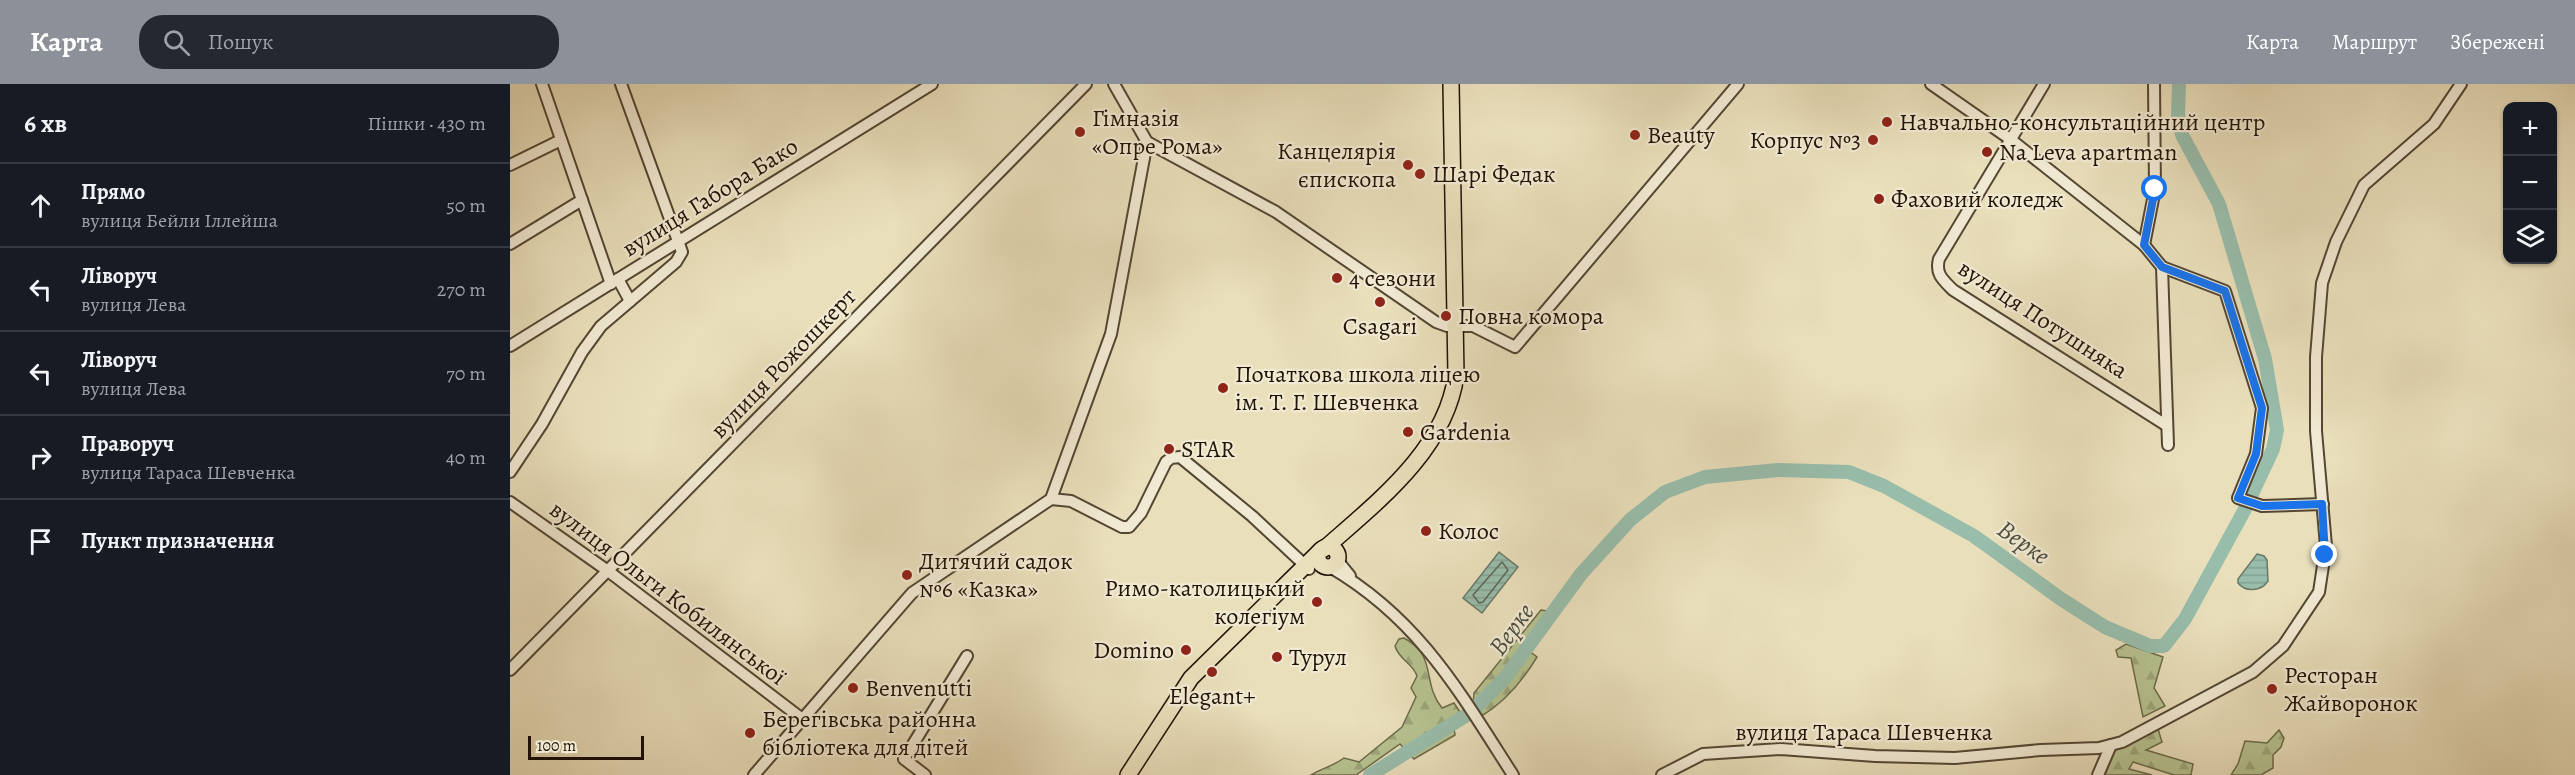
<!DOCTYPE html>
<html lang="uk">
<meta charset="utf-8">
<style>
:root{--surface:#171b24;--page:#242831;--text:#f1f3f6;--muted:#9ea1a6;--line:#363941;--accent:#8c9099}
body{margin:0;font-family:Alegreya,serif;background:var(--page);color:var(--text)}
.controls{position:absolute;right:18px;top:18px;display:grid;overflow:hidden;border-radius:12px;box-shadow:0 2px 4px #0004}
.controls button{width:54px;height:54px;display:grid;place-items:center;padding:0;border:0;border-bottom:2px solid var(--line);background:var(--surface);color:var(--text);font:30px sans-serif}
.scale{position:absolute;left:18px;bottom:15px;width:116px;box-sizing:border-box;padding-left:6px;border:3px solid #221306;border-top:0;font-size:16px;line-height:21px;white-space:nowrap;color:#221306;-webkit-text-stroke:4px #f1ead3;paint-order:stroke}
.stop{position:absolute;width:18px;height:18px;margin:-14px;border:4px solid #1a73e8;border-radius:50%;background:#fff}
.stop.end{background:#1a73e8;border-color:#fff;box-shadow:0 2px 6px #0008}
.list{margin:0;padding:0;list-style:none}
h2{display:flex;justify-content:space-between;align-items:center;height:78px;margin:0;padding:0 24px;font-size:26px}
h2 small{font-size:20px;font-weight:400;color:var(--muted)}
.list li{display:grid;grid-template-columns:39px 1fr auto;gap:18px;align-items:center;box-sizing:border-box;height:84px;padding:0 24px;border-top:2px solid var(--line)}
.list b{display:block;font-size:22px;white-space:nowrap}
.list p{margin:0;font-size:20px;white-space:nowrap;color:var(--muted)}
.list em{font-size:20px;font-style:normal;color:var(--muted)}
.icon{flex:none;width:33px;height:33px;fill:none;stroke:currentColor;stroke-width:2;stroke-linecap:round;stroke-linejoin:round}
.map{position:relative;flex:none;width:2065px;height:691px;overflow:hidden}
header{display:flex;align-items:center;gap:36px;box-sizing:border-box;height:84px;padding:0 30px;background:var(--accent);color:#fff}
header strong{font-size:28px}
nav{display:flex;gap:33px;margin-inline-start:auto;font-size:21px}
.search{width:420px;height:54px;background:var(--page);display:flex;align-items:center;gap:15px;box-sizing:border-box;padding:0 21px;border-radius:24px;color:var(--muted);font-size:22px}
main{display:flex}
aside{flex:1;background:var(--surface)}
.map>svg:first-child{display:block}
.forest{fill:url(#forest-firs);stroke:#6c6a4b;stroke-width:1.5}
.water{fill:url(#water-rules);stroke:#697969;stroke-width:1.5}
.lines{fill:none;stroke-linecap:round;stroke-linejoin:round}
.shore{stroke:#5d6858;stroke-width:1.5}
.river{stroke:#98bdab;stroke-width:14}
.minor-casing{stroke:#544633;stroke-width:14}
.highway-casing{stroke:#221306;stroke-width:18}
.minor{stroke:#f1ead3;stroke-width:10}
.highway{stroke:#e9dfbb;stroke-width:15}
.route{stroke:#1a73e8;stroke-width:8}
.poi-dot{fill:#8f2418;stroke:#f1ead3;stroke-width:2}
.labels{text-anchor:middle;stroke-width:4.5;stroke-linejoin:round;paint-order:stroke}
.poi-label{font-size:24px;fill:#221306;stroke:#f1ead3;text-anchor:start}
.street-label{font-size:24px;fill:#221306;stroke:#f1ead3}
.water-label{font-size:26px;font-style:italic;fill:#4b4e40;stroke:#f1ead3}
</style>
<header>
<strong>Карта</strong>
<div class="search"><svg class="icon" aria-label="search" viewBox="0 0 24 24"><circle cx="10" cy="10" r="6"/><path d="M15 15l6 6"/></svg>Пошук</div>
<nav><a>Карта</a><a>Маршрут</a><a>Збережені</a></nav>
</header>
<main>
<aside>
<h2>6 хв<small>Пішки · 430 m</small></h2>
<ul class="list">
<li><svg class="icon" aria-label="ahead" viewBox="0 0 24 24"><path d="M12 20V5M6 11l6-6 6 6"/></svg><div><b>Прямо</b><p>вулиця Бейли Іллейша</p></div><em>50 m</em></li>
<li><svg class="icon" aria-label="left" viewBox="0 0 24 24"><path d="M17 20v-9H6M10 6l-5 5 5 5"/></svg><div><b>Ліворуч</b><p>вулиця Лева</p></div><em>270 m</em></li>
<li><svg class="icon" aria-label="left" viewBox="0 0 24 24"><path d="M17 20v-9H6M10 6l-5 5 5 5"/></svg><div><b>Ліворуч</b><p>вулиця Лева</p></div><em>70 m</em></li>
<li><svg class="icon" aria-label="right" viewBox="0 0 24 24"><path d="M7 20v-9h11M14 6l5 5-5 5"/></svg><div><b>Праворуч</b><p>вулиця Тараса Шевченка</p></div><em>40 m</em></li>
<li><svg class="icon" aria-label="arrive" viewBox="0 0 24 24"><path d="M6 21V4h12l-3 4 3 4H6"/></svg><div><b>Пункт призначення</b></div></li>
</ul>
</aside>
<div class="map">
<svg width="2065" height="691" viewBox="0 0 2065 691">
<defs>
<pattern id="forest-firs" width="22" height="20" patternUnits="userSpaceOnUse" patternTransform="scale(1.5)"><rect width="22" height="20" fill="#b6c290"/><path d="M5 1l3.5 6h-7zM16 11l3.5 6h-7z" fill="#9ca67b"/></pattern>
<pattern id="water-rules" width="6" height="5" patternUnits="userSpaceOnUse" patternTransform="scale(1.5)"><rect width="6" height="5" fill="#98bdab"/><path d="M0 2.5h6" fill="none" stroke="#83a292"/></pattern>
</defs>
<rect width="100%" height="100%" fill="#e9dfbb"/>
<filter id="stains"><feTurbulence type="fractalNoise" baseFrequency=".00333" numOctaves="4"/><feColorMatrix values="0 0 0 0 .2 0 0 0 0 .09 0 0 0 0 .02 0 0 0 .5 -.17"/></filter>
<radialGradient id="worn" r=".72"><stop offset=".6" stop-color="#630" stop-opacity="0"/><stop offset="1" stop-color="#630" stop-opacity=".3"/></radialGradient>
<g class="forest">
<path d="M1031 526 1037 527 1014 563 1027 573C1012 598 995 618 970 633L963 621 964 609Z"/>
<path d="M894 554C928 572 911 598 932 624L944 619 950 628 943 637 945 651 904 675 890 660 846 691H801C813 684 823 682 834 674L849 678 892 643 906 613 901 604 907 592C903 579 889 576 885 562L889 555Z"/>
<path d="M1616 560 1653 573 1644 604 1655 622 1633 633 1621 574 1608 573 1606 566Z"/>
<path d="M1648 645 1652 658 1636 666 1683 680 1681 691H1664L1623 678 1619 685 1642 691H1595L1603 668 1608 663Z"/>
<path d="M1769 646 1774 654 1771 663 1763 671V684L1751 691H1721L1728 680 1735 657 1757 659Z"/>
</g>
<g class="water">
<path d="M989 468 1008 483 972 529 953 514Z"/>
<path d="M1747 470 1754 472 1757 476 1758 497C1751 508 1735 508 1728 499V495Z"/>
</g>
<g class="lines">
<path class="shore" d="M992 478 998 486 973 518 969 519 963 511Z"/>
<path class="river" d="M860 691 960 629 995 594 1071 490 1120 436 1155 408 1195 393 1268 386 1339 388 1374 402 1464 452 1551 515 1595 543 1640 562H1654L1675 535 1734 427 1763 365 1767 346 1755 275 1709 120 1672 51 1668 31 1669 0"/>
<defs>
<g id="minor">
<path d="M32 0 101 200"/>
<path d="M604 0 637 58 766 128 926 238 937 242H963L1005 263 1228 0"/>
<path d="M1421 0 1500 55 1634 161 1652 183"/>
<path d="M1534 0 1429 175C1425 190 1433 196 1443 206L1656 341"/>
<path d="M0 81 51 56"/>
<path d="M0 160 72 116"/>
<path d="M1634 161 1645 105 1644 0"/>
<path d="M108 195 120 217"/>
<path d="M0 262 422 0"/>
<path d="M1658 361 1652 183 1715 207 1752 324 1746 370 1728 414 1752 422 1813 420"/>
<path d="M0 388 32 340 72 268 91 242 166 178 172 168 111 0"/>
<path d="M541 415 561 417 612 443H619L631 429 656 378 661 374 670 373 742 432 799 485"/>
<path d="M0 418 98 487 291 634"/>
<path d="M827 476 840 492"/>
<path d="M820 483C909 535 949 607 1003 691"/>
<path d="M0 586 576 0"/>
<path d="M244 691 402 509 541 415 601 250 637 58"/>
<path d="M415 691 394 675 457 572"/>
<path d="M1152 691 1193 670 1271 665 1365 672 1445 674 1531 666 1589 664 1612 658 1743 588 1773 562 1809 508 1816 462 1806 347V273L1812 199 1826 158 1854 101 1924 40 1951 0"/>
<path d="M1588 691 1601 661"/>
</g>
<g id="highway">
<circle cx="818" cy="473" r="10"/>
<path d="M814 465C867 418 936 366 946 291L941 0"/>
<path d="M618 691 681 594 810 467"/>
</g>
</defs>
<use href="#minor" class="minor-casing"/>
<use href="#highway" class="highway-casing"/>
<use href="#minor" class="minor"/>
<use href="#highway" class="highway"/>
</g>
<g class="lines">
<path class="route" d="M1645 105 1634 161 1652 183 1715 207 1752 324 1746 370 1728 414 1752 422 1812 420 1815 471"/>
</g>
<g class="poi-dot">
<circle cx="1377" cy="38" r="6"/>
<circle cx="570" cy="48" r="6"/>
<circle cx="1125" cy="51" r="6"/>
<circle cx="1363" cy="56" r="6"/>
<circle cx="1477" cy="68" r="6"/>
<circle cx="898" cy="81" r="6"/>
<circle cx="910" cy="90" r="6"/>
<circle cx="1369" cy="115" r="6"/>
<circle cx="827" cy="194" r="6"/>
<circle cx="870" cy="218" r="6"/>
<circle cx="936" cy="232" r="6"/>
<circle cx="713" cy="304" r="6"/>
<circle cx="898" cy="348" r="6"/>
<circle cx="659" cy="365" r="6"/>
<circle cx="916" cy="447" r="6"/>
<circle cx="397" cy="491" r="6"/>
<circle cx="807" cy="518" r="6"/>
<circle cx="676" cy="566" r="6"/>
<circle cx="767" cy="573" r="6"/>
<circle cx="702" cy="588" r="6"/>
<circle cx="343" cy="604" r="6"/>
<circle cx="1762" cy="605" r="6"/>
<circle cx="240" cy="649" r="6"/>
</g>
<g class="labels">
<g class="poi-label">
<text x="582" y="42">Гімназія<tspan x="582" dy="28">«Опре Рома»</tspan></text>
<text x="1389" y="46">Навчально-консультаційний центр</text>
<text x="1137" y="59">Beauty</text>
<text x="1351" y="64" text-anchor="end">Корпус №3</text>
<text x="886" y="75" text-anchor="end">Канцелярія<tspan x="886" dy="28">єпископа</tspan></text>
<text x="1489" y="76">Na Leva apartman</text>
<text x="922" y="98">Шарі Федак</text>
<text x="1381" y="123">Фаховий коледж</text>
<text x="839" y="202">4 сезони</text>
<text x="948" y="240">Повна комора</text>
<text x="870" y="250" text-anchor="middle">Csagari</text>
<text x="725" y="298">Початкова школа ліцею<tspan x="725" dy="28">ім. Т. Г. Шевченка</tspan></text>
<text x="910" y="356">Gardenia</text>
<text x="671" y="373">STAR</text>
<text x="928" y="455">Колос</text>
<text x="409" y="485">Дитячий садок<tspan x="409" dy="28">№6 «Казка»</tspan></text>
<text x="795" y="512" text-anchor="end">Римо-католицький<tspan x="795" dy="28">колегіум</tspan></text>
<text x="664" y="574" text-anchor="end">Domino</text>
<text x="779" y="581">Турул</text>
<text x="1774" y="599">Ресторан<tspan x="1774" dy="28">Жайворонок</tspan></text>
<text x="355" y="612">Benvenutti</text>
<text x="702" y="620" text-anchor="middle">Elegant+</text>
<text x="252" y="643">Берегівська районна<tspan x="252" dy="28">бібліотека для дітей</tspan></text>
</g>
<g class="street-label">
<text transform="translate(200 113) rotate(-32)" y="8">вулиця Габора Бако</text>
<text transform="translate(1533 235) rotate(33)" y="8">вулиця Потушняка</text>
<text transform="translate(273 279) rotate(-46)" y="8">вулиця Рожошкерт</text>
<text transform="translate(158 509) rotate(37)" y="8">вулиця Ольги Кобилянської</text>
<text x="1354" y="656">вулиця Тараса Шевченка</text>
</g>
<g class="water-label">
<text transform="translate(1514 458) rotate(35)" y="9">Верке</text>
<text transform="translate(1001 545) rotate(-54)" y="9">Верке</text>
</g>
</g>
<rect width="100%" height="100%" filter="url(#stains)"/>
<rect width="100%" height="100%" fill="url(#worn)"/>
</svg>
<div class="controls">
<button>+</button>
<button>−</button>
<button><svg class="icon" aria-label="layers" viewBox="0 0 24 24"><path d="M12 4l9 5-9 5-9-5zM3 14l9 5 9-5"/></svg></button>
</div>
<div class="scale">100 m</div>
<div class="stop" style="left:1645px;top:105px"></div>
<div class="stop end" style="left:1815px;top:471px"></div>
</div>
</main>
